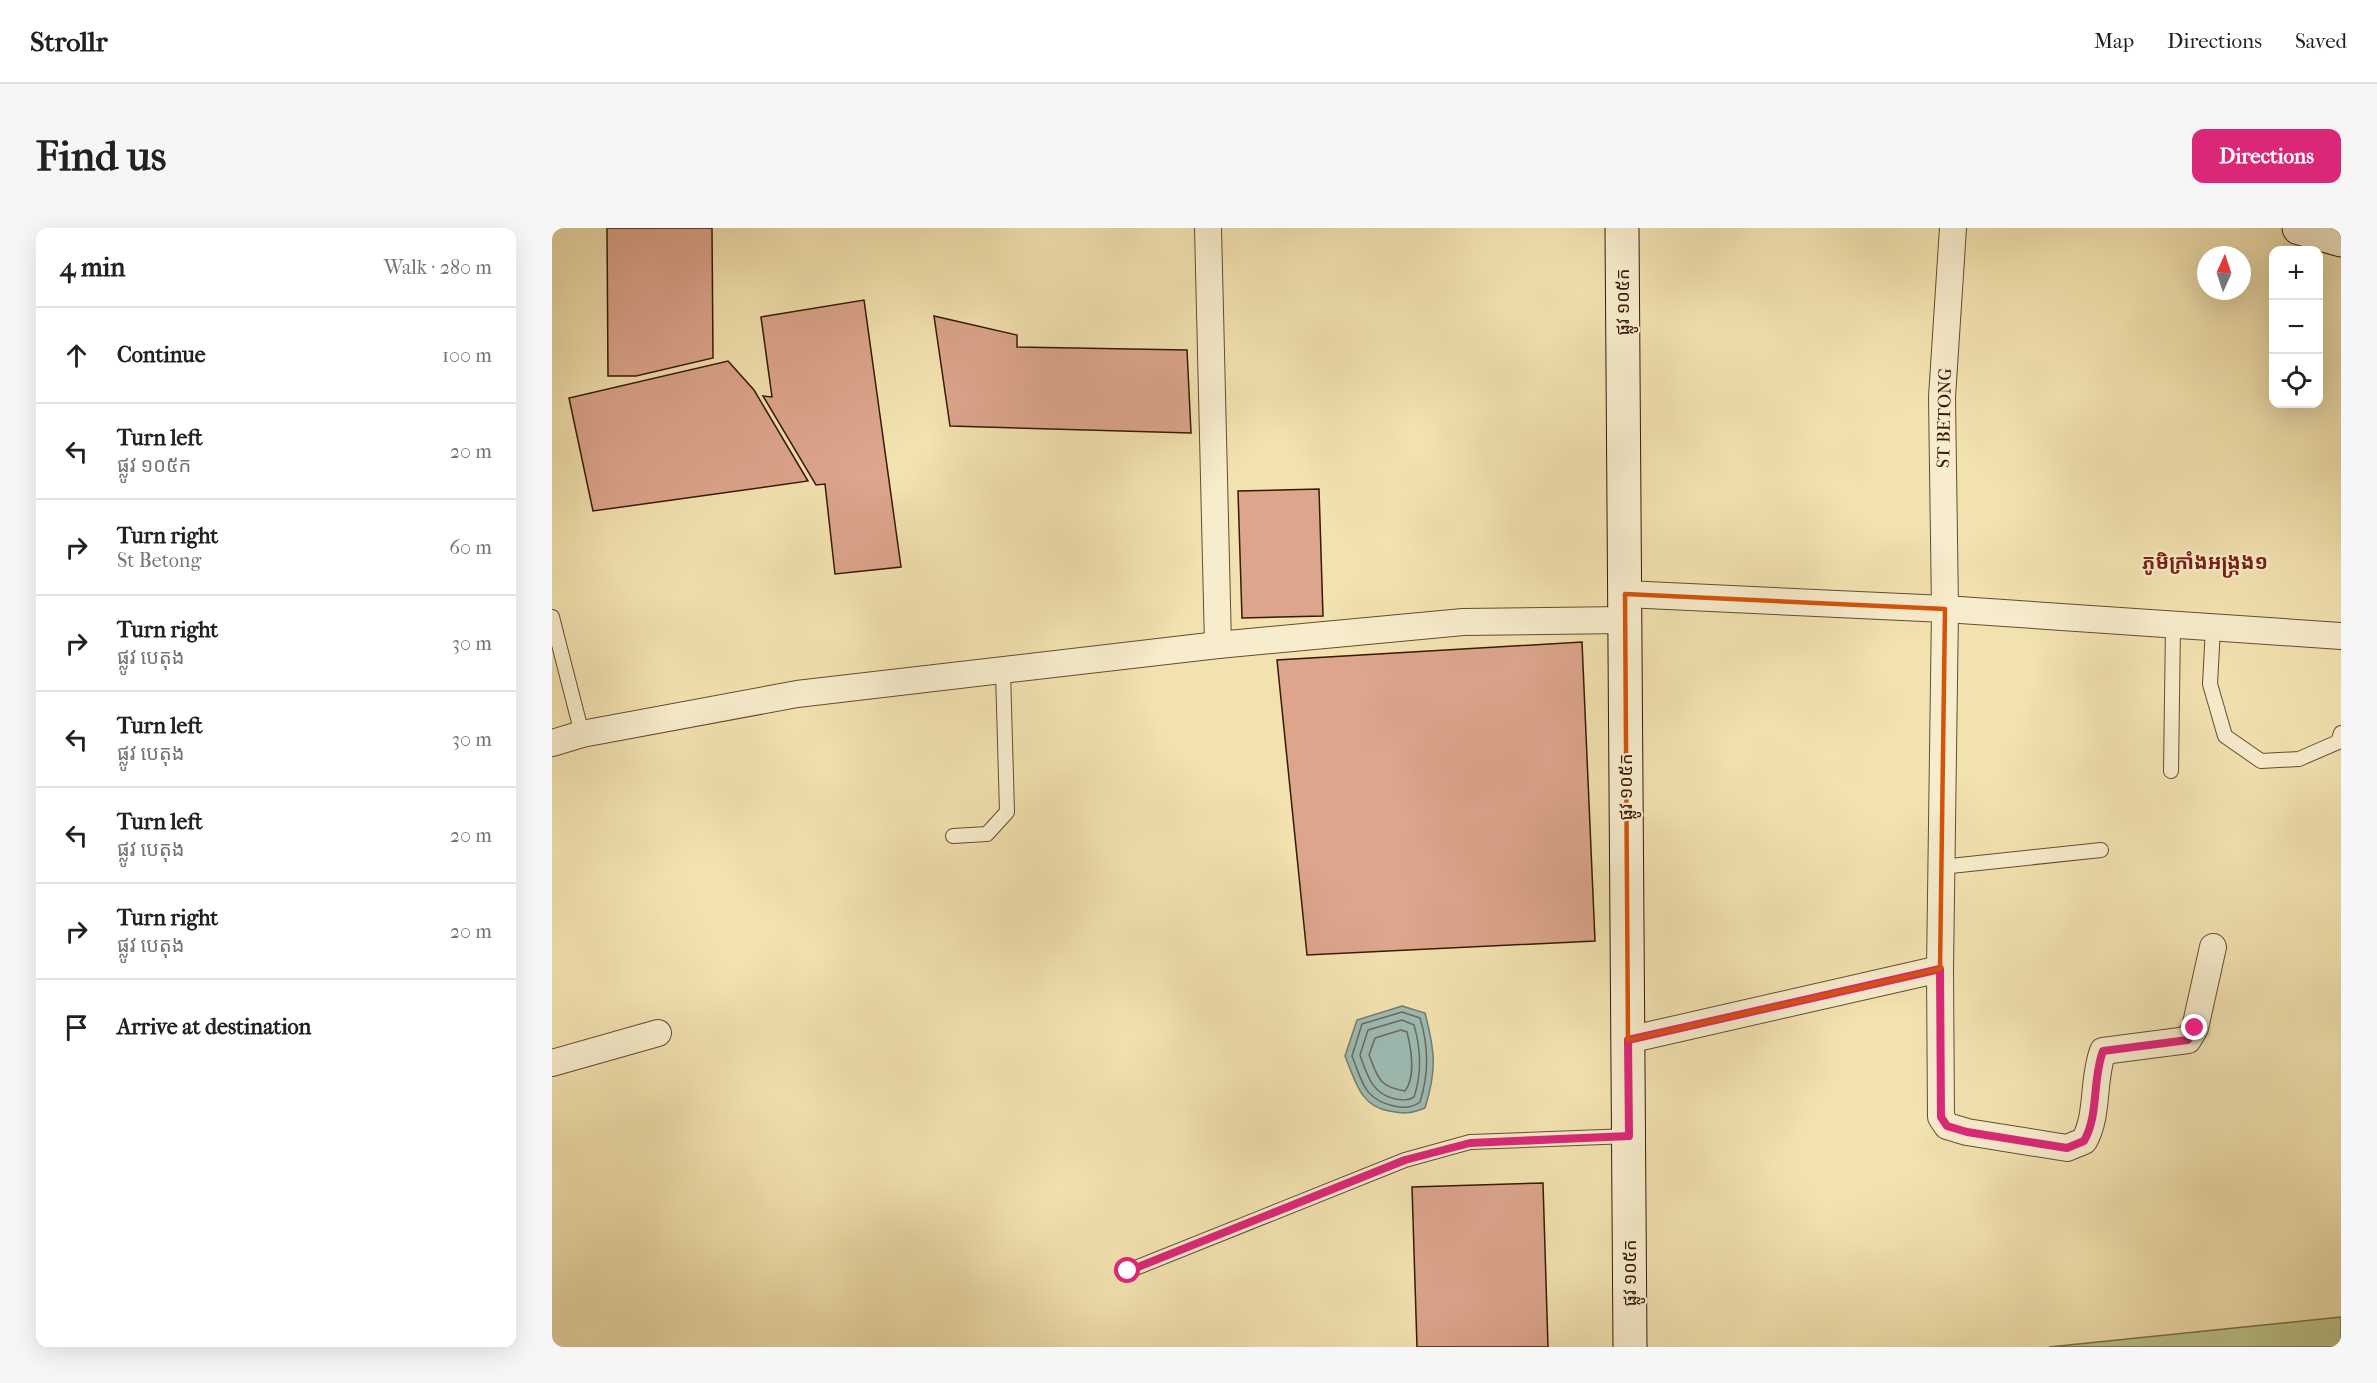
<!DOCTYPE html>
<meta charset="utf-8">
<style>
:root{--surface:#fff;--page:#f6f6f6;--text:#202124;--muted:#757577;--line:#e0e0e0;--accent:#db2777}
body{margin:0;font-family:"IM FELL French Canon","Noto Sans Khmer",serif;background:var(--page);color:var(--text)}
.controls{position:absolute;right:18px;top:18px;display:grid;overflow:hidden;border-radius:12px;box-shadow:0 6px 24px #0002}
.controls button{width:54px;height:54px;display:grid;place-items:center;padding:0;border:0;border-bottom:2px solid var(--line);background:var(--surface);color:var(--text);font:30px sans-serif}
.compass{position:absolute;left:1645px;top:18px;width:54px;height:54px;border-radius:50%;background:var(--surface);box-shadow:0 6px 24px #0002;rotate:3deg}
.stop{position:absolute;width:18px;height:18px;margin:-14px;border:4px solid #db2777;border-radius:50%;background:#fff}
.stop.end{background:#db2777;border-color:#fff;box-shadow:0 2px 6px #0008}
.list{margin:0;padding:0;list-style:none}
h2{display:flex;justify-content:space-between;align-items:center;height:78px;margin:0;padding:0 24px;font-size:26px}
h2 small{font-size:20px;font-weight:400;color:var(--muted)}
.list li{display:grid;grid-template-columns:39px 1fr auto;gap:18px;align-items:center;box-sizing:border-box;height:96px;padding:0 24px;border-top:2px solid var(--line)}
.list b{display:block;font-size:22px;white-space:nowrap}
.list p{margin:0;font-size:20px;white-space:nowrap;color:var(--muted)}
.list em{font-size:20px;font-style:normal;color:var(--muted)}
.icon{flex:none;width:33px;height:33px;fill:none;stroke:currentColor;stroke-width:2;stroke-linecap:round;stroke-linejoin:round}
.map{position:relative;flex:none;width:1789px;height:1119px;overflow:hidden;border-radius:12px}
header{display:flex;align-items:center;gap:36px;box-sizing:border-box;height:84px;padding:0 30px;background:var(--surface);border-bottom:2px solid var(--line)}
header strong{font-size:28px}
nav{display:flex;gap:33px;margin-inline-start:auto;font-size:21px}
.intro{display:flex;align-items:center;justify-content:space-between;box-sizing:border-box;height:144px;padding:0 36px}
h1{margin:0;font-size:42px}
.button{padding:15px 27px;border-radius:12px;background:var(--accent);color:#fff;font-size:21px;font-weight:700}
main{display:flex;gap:36px;padding:0 36px}
aside{flex:1;background:var(--surface);border-radius:12px;box-shadow:0 6px 24px #0002}
.map>svg:first-child{display:block}
.green{fill:#bbc38b;stroke:#7a6e4a;stroke-width:1.5}
.water{fill:#9dbcb4;stroke:#757b6f;stroke-width:1.5}
.lines{fill:none;stroke-linecap:round;stroke-linejoin:round}
.shore{stroke:#6a6a5e;stroke-width:1.5}
.building{fill:#dca58c;stroke:#381908;stroke-width:1.5}
.service-casing{stroke:#664b32;stroke-width:16}
.minor-casing{stroke:#664b32;stroke-width:28}
.secondary-casing{stroke:#381908;stroke-width:35}
.service{stroke:#f7eccc;stroke-width:14}
.minor{stroke:#f7eccc;stroke-width:26}
.secondary{stroke:#f7eccc;stroke-width:33}
.route{stroke:#db2777;stroke-width:8}
.marked{fill:none;stroke:#d6530c;stroke-width:4.5;stroke-linejoin:round}
.labels{text-anchor:middle;stroke-width:4.5;stroke-linejoin:round;paint-order:stroke}
.street-label{font-size:18px;fill:#381908;stroke:#f7eccc}
.neighbourhood-label{font-size:20px;font-weight:bold;fill:#7a1f14;stroke:#f7eccc}
</style>
<header>
<strong>Strollr</strong>
<nav><a>Map</a><a>Directions</a><a>Saved</a></nav>
</header>
<div class="intro"><h1>Find us</h1><a class="button">Directions</a></div>
<main>
<aside>
<h2>4 min<small>Walk · 280 m</small></h2>
<ul class="list">
<li><svg class="icon" aria-label="ahead" viewBox="0 0 24 24"><path d="M12 20V5M6 11l6-6 6 6"/></svg><div><b>Continue</b></div><em>100 m</em></li>
<li><svg class="icon" aria-label="left" viewBox="0 0 24 24"><path d="M17 20v-9H6M10 6l-5 5 5 5"/></svg><div><b>Turn left</b><p>ផ្លូវ ១០៥ក</p></div><em>20 m</em></li>
<li><svg class="icon" aria-label="right" viewBox="0 0 24 24"><path d="M7 20v-9h11M14 6l5 5-5 5"/></svg><div><b>Turn right</b><p>St Betong</p></div><em>60 m</em></li>
<li><svg class="icon" aria-label="right" viewBox="0 0 24 24"><path d="M7 20v-9h11M14 6l5 5-5 5"/></svg><div><b>Turn right</b><p>ផ្លូវ បេតុង</p></div><em>30 m</em></li>
<li><svg class="icon" aria-label="left" viewBox="0 0 24 24"><path d="M17 20v-9H6M10 6l-5 5 5 5"/></svg><div><b>Turn left</b><p>ផ្លូវ បេតុង</p></div><em>30 m</em></li>
<li><svg class="icon" aria-label="left" viewBox="0 0 24 24"><path d="M17 20v-9H6M10 6l-5 5 5 5"/></svg><div><b>Turn left</b><p>ផ្លូវ បេតុង</p></div><em>20 m</em></li>
<li><svg class="icon" aria-label="right" viewBox="0 0 24 24"><path d="M7 20v-9h11M14 6l5 5-5 5"/></svg><div><b>Turn right</b><p>ផ្លូវ បេតុង</p></div><em>20 m</em></li>
<li><svg class="icon" aria-label="arrive" viewBox="0 0 24 24"><path d="M6 21V4h12l-3 4 3 4H6"/></svg><div><b>Arrive at destination</b></div></li>
</ul>
</aside>
<div class="map">
<svg width="1789" height="1119" viewBox="0 0 1789 1119">
<rect width="100%" height="100%" fill="#f2e2b0"/>
<filter id="stains"><feTurbulence type="fractalNoise" baseFrequency=".00333" numOctaves="4"/><feColorMatrix values="0 0 0 0 .2 0 0 0 0 .09 0 0 0 0 .02 0 0 0 .5 -.17"/></filter>
<radialGradient id="worn" r=".72"><stop offset=".6" stop-color="#630" stop-opacity="0"/><stop offset="1" stop-color="#630" stop-opacity=".3"/></radialGradient>
<path class="green" d="M1789 1089V1119H1497Z"/>
<path class="water" d="M850 778 873 785C883 823 885 842 873 880 857 886 853 886 837 883 808 878 803 852 793 828L805 792Z"/>
<g class="lines">
<g class="shore">
<path d="M850 784 868 790C877 819 877 846 868 874 860 880 852 880 842 878 812 872 810 853 800 828L810 796Z"/>
<path d="M850 792 862 797C869 821 870 845 862 869 855 873 851 872 843 871 820 866 815 847 808 827L816 802Z"/>
<path d="M849 802 855 804C859 820 864 849 853 863 827 859 826 850 817 827L823 810Z"/>
</g>
</g>
<g class="building">
<path d="M55 0H160L161 130 84 148H56Z"/>
<path d="M312 72 349 339 283 346 273 256 264 257 211 168 220 169 209 89Z"/>
<path d="M382 88 465 107V119L635 122 639 205 398 198Z"/>
<path d="M176 133 202 162 256 253 41 283 17 170Z"/>
<path d="M767 261 771 388 690 390 686 263Z"/>
<path d="M1030 414 1043 713 755 727 725 432Z"/>
<path d="M991 955 996 1119H865L860 959Z"/>
</g>
<g class="lines">
<defs>
<g id="service">
<path d="M0 389 30 506"/>
<path d="M1661 400 1658 456 1673 508 1709 533 1747 531 1786 514 1789 505"/>
<path d="M1619 543 1621 398"/>
<path d="M401 608 435 606 455 584 451 444"/>
<path d="M1389 639 1549 622"/>
<path d="M576 1043 853 932 918 914 1077 908"/>
</g>
<g id="minor">
<path d="M656 0 666 417"/>
<path d="M1401 0 1390 169 1393 381 1388 741 1389 889 1395 898 1415 904 1515 920 1532 913C1547 887 1540 852 1551 823L1636 812 1643 800 1661 719"/>
<path d="M1073 366 1393 381 1789 408"/>
<path d="M0 515 30 506 245 466 666 417 911 394 1073 392"/>
<path d="M1076 812 1388 741"/>
<path d="M0 835 106 805"/>
</g>
<g id="secondary">
<path d="M1070 0 1078 1119"/>
<path d="M1747 0 1789 12"/>
</g>
</defs>
<use href="#service" class="service-casing"/>
<use href="#minor" class="minor-casing"/>
<use href="#secondary" class="secondary-casing"/>
<use href="#service" class="service"/>
<use href="#minor" class="minor"/>
<use href="#secondary" class="secondary"/>
</g>
<g class="lines">
<path class="route" d="M576 1043 853 932 918 915 1077 908 1076 812 1388 741 1389 889 1395 898 1415 904 1515 920 1532 913C1547 887 1540 852 1551 823L1636 812 1643 800"/>
</g>
<path class="marked" d="M1073 366 1393 381 1388 741 1076 812Z"/>
<g class="labels">
<g class="street-label">
<text transform="translate(1071 74) rotate(-90)" y="6">ផ្លូវ ១០៥ក</text>
<text transform="translate(1392 190) rotate(-89)" y="6">ST BETONG</text>
<text transform="translate(1074 559) rotate(-90)" y="6">ផ្លូវ ១០៥ក</text>
<text transform="translate(1078 1045) rotate(-90)" y="6">ផ្លូវ ១០៥ក</text>
</g>
<g class="neighbourhood-label">
<text x="1653" y="341">ភូមិក្រាំងអង្រ្កង១</text>
</g>
</g>
<rect width="100%" height="100%" filter="url(#stains)"/>
<rect width="100%" height="100%" fill="url(#worn)"/>
</svg>
<div class="controls">
<button>+</button>
<button>−</button>
<button><svg class="icon" aria-label="locate" viewBox="0 0 24 24"><circle cx="12" cy="12" r="6"/><path d="M12 2v4M12 18v4M2 12h4M18 12h4"/></svg></button>
</div>
<svg class="compass" viewBox="-18 -18 36 36"><path d="M0-13l5 13h-10z" fill="#e53935"/><path d="M0 13l5-13h-10z" fill="#757577"/></svg>
<div class="stop" style="left:576px;top:1043px"></div>
<div class="stop end" style="left:1643px;top:800px"></div>
</div>
</main>
